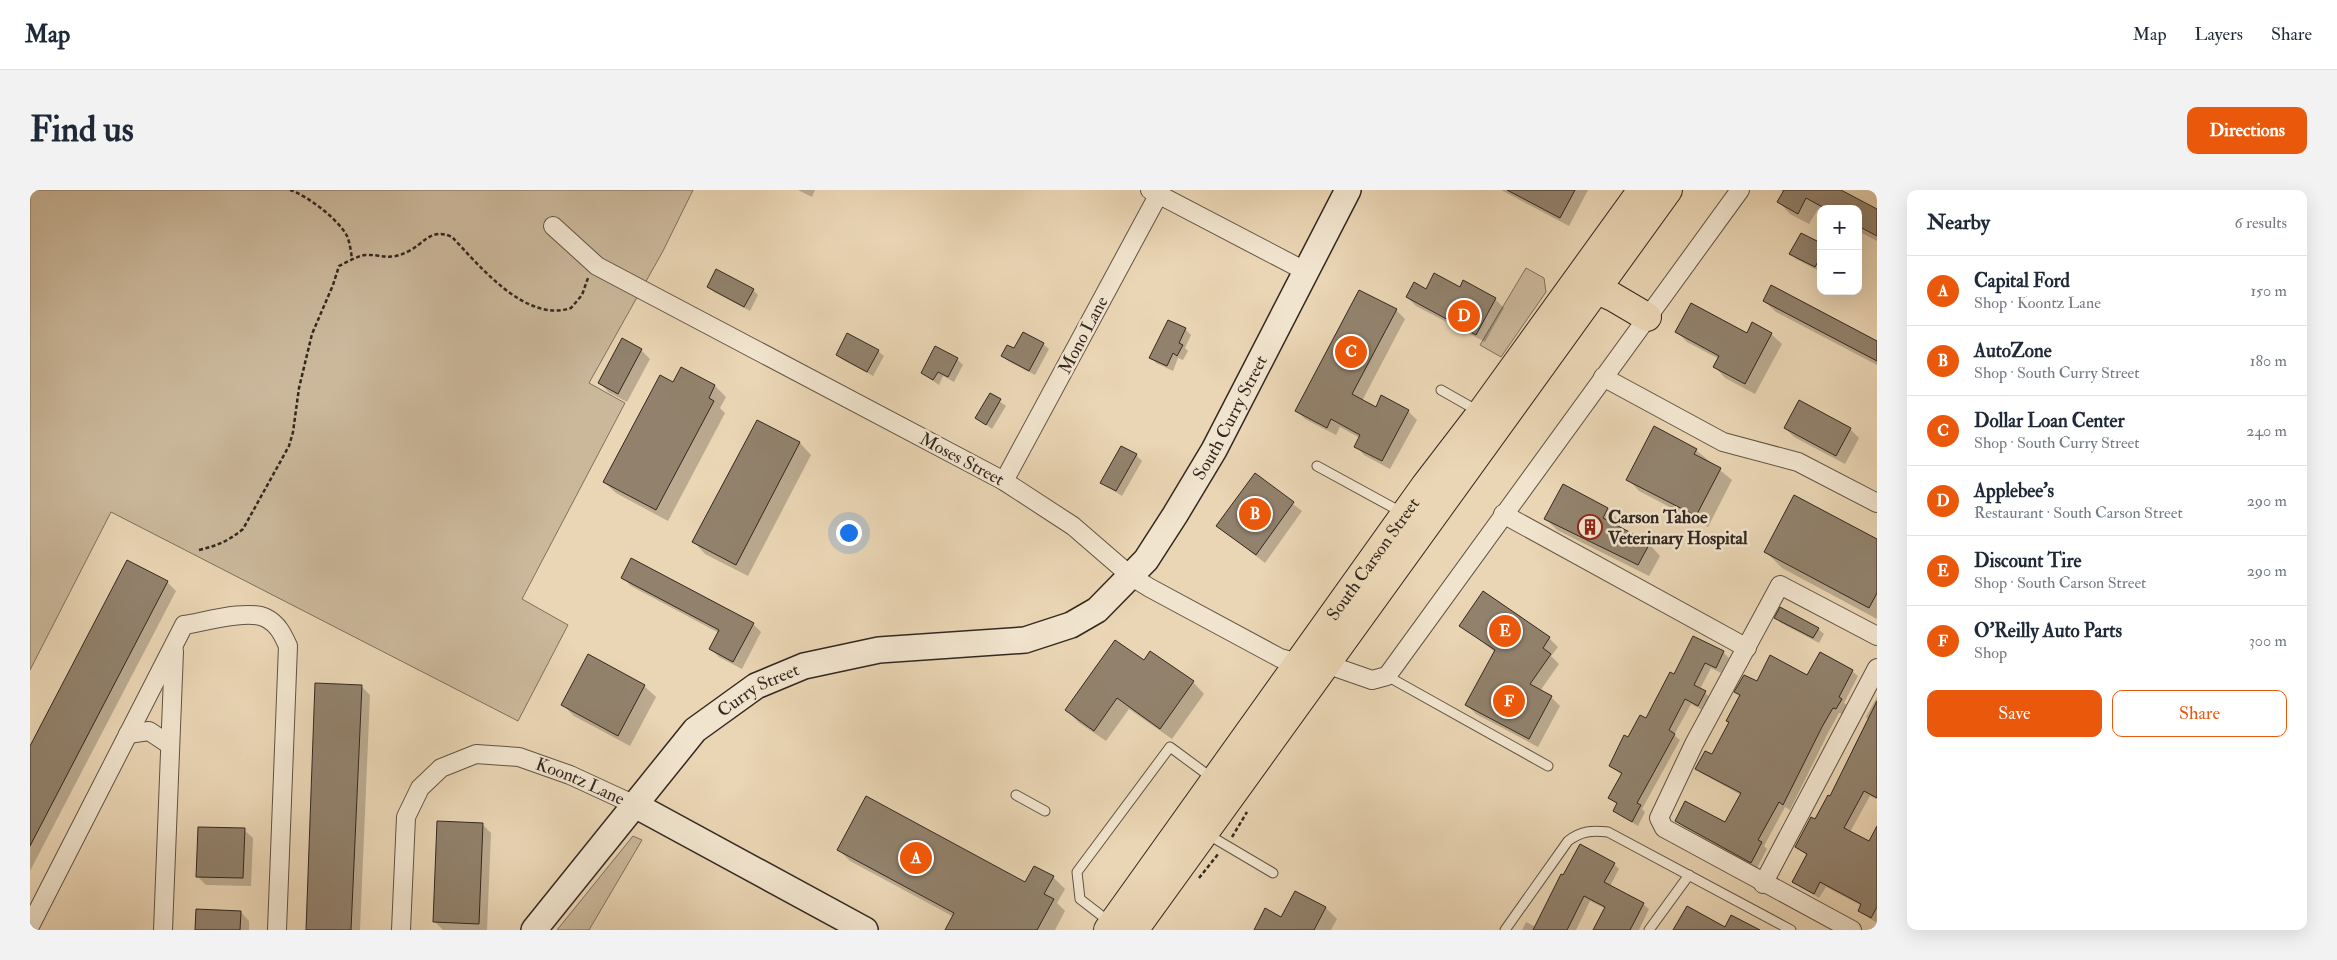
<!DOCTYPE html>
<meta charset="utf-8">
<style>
:root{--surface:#fff;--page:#f2f2f3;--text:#1f2937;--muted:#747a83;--line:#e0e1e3;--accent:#ea580c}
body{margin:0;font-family:"IM FELL Double Pica",serif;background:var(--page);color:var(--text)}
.controls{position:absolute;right:15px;top:15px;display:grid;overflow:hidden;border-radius:10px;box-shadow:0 5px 20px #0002}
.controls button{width:45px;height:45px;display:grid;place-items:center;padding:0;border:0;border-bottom:1px solid var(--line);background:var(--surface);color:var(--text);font:25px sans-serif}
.you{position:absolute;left:818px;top:342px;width:18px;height:18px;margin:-12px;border:4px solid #fff;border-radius:50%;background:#1a73e8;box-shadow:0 0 0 8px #1a73e833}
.badge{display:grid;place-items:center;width:32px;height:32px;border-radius:50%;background:var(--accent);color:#fff;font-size:16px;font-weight:700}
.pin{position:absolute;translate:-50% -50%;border:2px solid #fff;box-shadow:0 1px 5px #0006}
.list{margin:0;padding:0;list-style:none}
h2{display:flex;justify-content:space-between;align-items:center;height:65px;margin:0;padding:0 20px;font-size:21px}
h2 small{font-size:16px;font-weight:400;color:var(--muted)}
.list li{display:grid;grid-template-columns:32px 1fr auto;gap:15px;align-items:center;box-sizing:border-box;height:70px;padding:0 20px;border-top:1px solid var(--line)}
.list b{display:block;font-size:19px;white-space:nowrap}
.list p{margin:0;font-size:16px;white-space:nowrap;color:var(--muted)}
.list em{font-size:16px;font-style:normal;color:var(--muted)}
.actions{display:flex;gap:10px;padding:15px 20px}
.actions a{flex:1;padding:11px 0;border:1px solid var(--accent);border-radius:10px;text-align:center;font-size:18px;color:var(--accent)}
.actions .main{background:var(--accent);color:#fff}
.map{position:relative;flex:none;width:1847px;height:740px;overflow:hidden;border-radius:10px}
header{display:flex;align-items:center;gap:30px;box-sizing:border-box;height:70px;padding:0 25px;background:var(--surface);border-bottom:1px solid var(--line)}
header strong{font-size:24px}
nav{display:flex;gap:28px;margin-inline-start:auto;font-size:18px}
.intro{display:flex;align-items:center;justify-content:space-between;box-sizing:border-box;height:120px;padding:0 30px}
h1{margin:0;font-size:35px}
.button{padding:12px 22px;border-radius:10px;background:var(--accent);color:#fff;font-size:18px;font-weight:700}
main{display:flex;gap:30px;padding:0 30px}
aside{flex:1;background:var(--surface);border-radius:10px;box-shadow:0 5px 20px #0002}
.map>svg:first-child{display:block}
.green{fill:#cbb89b;stroke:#7f705e}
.shadow{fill:#0003}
.building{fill:#92826d;stroke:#332820}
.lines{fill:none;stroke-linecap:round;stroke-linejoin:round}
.lane-casing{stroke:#615345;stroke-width:11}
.street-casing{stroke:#615345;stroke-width:20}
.secondary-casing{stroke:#332820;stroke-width:28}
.primary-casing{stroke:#332820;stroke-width:30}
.path{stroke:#332820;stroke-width:2.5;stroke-dasharray:4 2.5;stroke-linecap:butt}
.lane{stroke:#f1e4ce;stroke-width:9}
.street{stroke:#f1e4ce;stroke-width:18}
.secondary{stroke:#f1e4ce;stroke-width:25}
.primary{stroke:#ead5b4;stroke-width:28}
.labels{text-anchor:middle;stroke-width:5;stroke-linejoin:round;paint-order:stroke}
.street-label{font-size:18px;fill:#332820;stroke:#f1e4ce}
.poi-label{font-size:18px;font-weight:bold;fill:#332820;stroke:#f1e4ce;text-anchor:start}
</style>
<header>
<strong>Map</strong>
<nav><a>Map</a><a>Layers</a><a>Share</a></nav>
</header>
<div class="intro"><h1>Find us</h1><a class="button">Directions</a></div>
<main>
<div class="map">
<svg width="1847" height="740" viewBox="0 0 1847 740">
<rect width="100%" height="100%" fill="#ead5b4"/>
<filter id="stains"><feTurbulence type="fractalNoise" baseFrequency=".004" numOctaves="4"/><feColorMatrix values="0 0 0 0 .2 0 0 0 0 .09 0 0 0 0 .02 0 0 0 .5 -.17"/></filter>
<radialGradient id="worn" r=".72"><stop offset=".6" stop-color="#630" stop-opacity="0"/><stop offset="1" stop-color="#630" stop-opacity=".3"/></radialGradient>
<g class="green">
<path d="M0 0H663L633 61 559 193 595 213 492 409 538 435 488 531 81 322 0 480Z"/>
<path d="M1496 78 1514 88 1516 102 1471 167 1450 155Z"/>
<path d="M603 646 612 650 559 740H527Z"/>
</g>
<g class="shadow">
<path d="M768 0H785L782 7Z"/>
<path d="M1471 0H1558L1539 36Z"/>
<path d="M1751 0H1809L1847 21V51L1828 41V19H1788L1779 34 1760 24 1749 12 1754 3Z"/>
<path d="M1791 55V82L1766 69 1761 63Z"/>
<path d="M678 97 723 100 728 105 720 121 684 102Z"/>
<path d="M1430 98 1465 109 1474 118 1455 152 1386 116 1377 107 1396 100Z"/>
<path d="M1734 111 1847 152V175L1746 122Z"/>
<path d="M1366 120 1375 129 1332 211 1346 218 1378 221 1387 230 1360 279 1334 265 1326 256 1330 248 1310 237 1306 245 1275 229 1267 221Z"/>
<path d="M1155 139 1161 145 1155 158 1158 161 1153 170 1148 168 1143 181 1126 173 1121 167Z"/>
<path d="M1647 142 1741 144 1752 154 1725 204 1695 188 1685 177 1689 169 1657 152Z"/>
<path d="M1013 154 1019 159 1005 185 978 171 973 166 984 160Z"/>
<path d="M611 160 620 169 597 212 578 202 570 193Z"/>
<path d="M848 161 854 166 843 186 813 170 807 165Z"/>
<path d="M927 169 933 175 924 192 913 186 909 195 892 183Z"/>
<path d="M652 178 685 196 696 207 690 218 695 223 638 331 586 303 574 292 644 194Z"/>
<path d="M961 205 976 216 962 239 947 228Z"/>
<path d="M727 231 770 253 781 265 718 386 675 364 664 352Z"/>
<path d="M1755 238 1820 239 1829 248 1815 274 1764 247Z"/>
<path d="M1666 260 1702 290 1678 337 1609 301 1598 289Z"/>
<path d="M1106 265 1112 271 1092 306 1072 293Z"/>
<path d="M1225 285 1272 321 1235 373 1188 336Z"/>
<path d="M1533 296 1578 319 1589 331 1586 337 1619 354 1630 366 1619 386 1527 340 1516 329Z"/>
<path d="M1847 351V429L1752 378 1736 362Z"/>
<path d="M593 388 723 434 731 442 712 479 689 467 681 459 689 443 601 396Z"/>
<path d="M137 392 146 401 0 681V560Z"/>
<path d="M1453 403 1519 448 1528 457 1521 466 1529 474 1510 501 1521 507 1530 516 1508 557 1446 524 1437 515 1465 462 1431 435Z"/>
<path d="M1746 428 1788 439 1794 444 1789 453 1751 433Z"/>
<path d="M1664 447 1693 462 1699 468 1691 483 1681 478 1670 499 1681 508 1674 521 1661 514 1644 545 1650 550 1612 619 1615 622 1608 636 1584 621 1588 615 1580 608 1592 585 1580 576 1599 549 1617 530 1645 486Z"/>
<path d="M1114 471 1163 492 1174 504 1142 549 1099 519 1076 551 1048 532 1037 520Z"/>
<path d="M1822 481 1828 486 1814 513 1817 515 1812 524 1809 523 1798 543 1760 620 1755 617 1734 656 1737 659 1727 678 1652 636 1646 630 1696 634 1711 605 1673 584 1667 578 1682 566 1700 533 1697 531 1710 506 1706 502 1727 493Z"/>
<path d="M331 496 340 505 330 740H277Z"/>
<path d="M614 496 626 507 600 556 544 526 533 515Z"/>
<path d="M1847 507V607L1846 609 1840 606 1820 642 1839 652 1847 638V733L1829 721 1832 716 1796 697 1789 708 1764 692 1778 666 1766 657 1800 608 1824 563 1822 560 1838 529 1836 527Z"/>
<path d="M452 634 461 643 457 740H413L405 732Z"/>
<path d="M214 640 223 648 221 696 176 695 167 686Z"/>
<path d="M809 660 996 693 1023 687 1035 699 1027 713 1035 721 1025 740H917L924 727 820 671Z"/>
<path d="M1584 674 1589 679 1580 696 1613 714 1619 719 1609 740H1565L1576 719 1560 711 1546 740H1492L1496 732 1506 737Z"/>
<path d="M1266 702 1296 718 1307 729 1301 740H1225L1252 729Z"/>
<path d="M211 722 219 731V740H166Z"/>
</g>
<g class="building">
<path d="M1477 0H1545L1530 28Z"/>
<path d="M1754 0H1811L1847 19V46L1828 36V19H1796L1776 8 1768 24 1747 12Z"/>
<path d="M1771 43 1791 53V66L1785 77 1759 64Z"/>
<path d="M686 79 724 99 714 117 677 97Z"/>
<path d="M1404 83 1430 97 1433 90 1466 108 1446 145 1376 107 1384 92 1396 99Z"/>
<path d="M1741 95 1847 151V171L1733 111Z"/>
<path d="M1329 100 1367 119 1322 204 1346 217 1351 205 1379 220 1352 271 1324 257 1330 245 1301 229 1297 238 1265 221Z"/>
<path d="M1661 113 1717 143 1722 132 1742 143 1715 194 1683 177 1689 166 1645 142Z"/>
<path d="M1138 130 1156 138 1149 153 1153 155 1147 166 1143 163 1137 176 1119 168Z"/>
<path d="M993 142 1014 153 999 181 971 166 977 155 984 158Z"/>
<path d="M817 143 849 160 837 182 806 165Z"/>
<path d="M592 148 612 159 588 204 568 193Z"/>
<path d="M905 156 928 168 918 187 908 182 903 190 891 183Z"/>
<path d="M651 177 685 195 679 208 684 211 626 320 573 292 630 185 643 192Z"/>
<path d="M960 203 971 209 956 235 945 228Z"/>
<path d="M1769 210 1821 238 1806 266 1754 238Z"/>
<path d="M727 230 770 252 706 375 662 352Z"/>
<path d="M1624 236 1667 259 1664 264 1691 278 1666 326 1596 290Z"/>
<path d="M1091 256 1107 264 1086 301 1070 293Z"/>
<path d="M1225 283 1264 312 1226 365 1186 336Z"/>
<path d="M1533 294 1578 318 1573 328 1620 353 1608 375 1514 329Z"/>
<path d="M1764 305 1847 349V403L1839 418 1734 362Z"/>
<path d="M601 368 724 433 703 472 679 459 689 440 591 388Z"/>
<path d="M97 370 138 391 0 656V556Z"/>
<path d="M1453 401 1520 447 1513 458 1521 464 1500 494 1522 506 1499 549 1435 515 1465 460 1429 436Z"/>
<path d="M1750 417 1789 438 1783 448 1744 428Z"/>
<path d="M1663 446 1694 461 1686 478 1675 473 1664 495 1676 501 1668 516 1655 509 1639 540 1645 544 1607 613 1611 615 1602 632 1583 621 1587 613 1578 608 1592 583 1579 576 1594 545 1598 547 1610 525 1616 528 1640 482 1644 484Z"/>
<path d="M1085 450 1114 470 1120 461 1164 491 1130 539 1087 508 1064 541 1035 520Z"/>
<path d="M1790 462 1823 480 1809 507 1812 509 1806 519 1803 518 1792 537 1753 615 1749 612 1728 650 1732 652 1721 673 1645 631 1655 611 1695 632 1711 603 1665 579 1675 561 1682 564 1699 532 1696 531 1710 505 1704 502 1714 485 1727 491 1740 465 1777 485Z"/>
<path d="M558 464 615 495 588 546 531 515Z"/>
<path d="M285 493 332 495 321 740H276Z"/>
<path d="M1847 511V608L1834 601 1814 638 1839 651 1847 636V717L1841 728 1828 721 1831 714 1790 692 1784 704 1762 692 1777 664 1765 657 1781 627 1785 629 1798 605 1800 606Z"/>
<path d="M836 606 995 692 1004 676 1024 686 1014 704 1024 709 1007 740H915L924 723 807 660Z"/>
<path d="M407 631 453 633 449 734 403 732Z"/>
<path d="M168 637 215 638 213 688 166 687Z"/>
<path d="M1550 654 1585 673 1574 692 1614 713 1600 740H1563L1575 717 1554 706 1537 740H1503L1531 684 1533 685Z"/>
<path d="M1265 701 1296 717 1284 740H1224L1235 718 1251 727Z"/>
<path d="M1657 716 1695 737 1701 725 1730 740H1643Z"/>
<path d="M166 719 211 721 210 740H165Z"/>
</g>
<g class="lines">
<defs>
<g id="lane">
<path d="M1411 200 1448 221"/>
<path d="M1287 276 1373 323"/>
<path d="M1357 486 1518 576"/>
<path d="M986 605 1015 621"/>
<path d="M1177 644 1243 683"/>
<path d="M1081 733 1050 709 1047 682 1140 557 1182 588"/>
<path d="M1475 740 1538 651C1551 641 1562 640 1578 642L1761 740"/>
<path d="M1619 740 1659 685"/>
</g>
<g id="street">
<path d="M1120 0 1275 81"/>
<path d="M523 36 567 76 974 291 1043 336 1102 387 1120 398 1250 468 1268 473 1296 474 1342 490 1357 486 1710 0"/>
<path d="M1573 187 1693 252 1768 272 1847 313"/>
<path d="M974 291 1131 0"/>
<path d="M1473 324 1717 458"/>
<path d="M98 544 119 541 140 555"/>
<path d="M1733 694 1847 478"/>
<path d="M0 736 154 435C174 432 218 419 236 428 248 434 253 445 258 456L247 740"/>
<path d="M133 740 144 461"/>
<path id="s1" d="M371 740 376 627 390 598 411 578 446 564 489 567 540 585 605 615"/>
<path d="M1822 740 1634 638 1629 628 1664 554 1750 395 1847 446"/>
</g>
<g id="secondary">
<path d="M605 615 835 740"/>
<path id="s2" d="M504 740 665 540 726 496 774 476 849 460 995 450 1041 435 1067 420 1116 370 1145 325 1184 260 1318 0"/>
</g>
<g id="primary">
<path d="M1550 92 1583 107 1617 127"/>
<path id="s3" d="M1078 740 1395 296 1451 223 1612 0"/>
<path d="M1104 740 1638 0"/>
</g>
</defs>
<use href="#lane" class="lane-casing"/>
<use href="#street" class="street-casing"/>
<use href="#secondary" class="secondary-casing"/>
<use href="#primary" class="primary-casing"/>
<g class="path">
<path d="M260 0C278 6 309 30 317 46 320 53 321 62 322 69"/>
<path d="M169 360C186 356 199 351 213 339L259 256 263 242 269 198 282 144 303 95 309 76C317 72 325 67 335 65 350 64 359 71 377 62 394 54 401 37 422 47 450 76 495 133 541 118L552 105 558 88"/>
<path d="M1202 647 1217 622"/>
<path d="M1169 688 1189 663"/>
</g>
<use href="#lane" class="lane"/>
<use href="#street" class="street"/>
<use href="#secondary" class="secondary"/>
<use href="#primary" class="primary"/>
</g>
<defs>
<symbol id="building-ring" viewBox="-11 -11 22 22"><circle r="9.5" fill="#f1e4ce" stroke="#8f2418" stroke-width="1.5"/><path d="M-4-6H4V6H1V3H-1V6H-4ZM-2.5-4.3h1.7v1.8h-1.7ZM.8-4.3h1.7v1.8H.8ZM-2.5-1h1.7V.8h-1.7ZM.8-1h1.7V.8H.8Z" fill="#8f2418"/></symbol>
</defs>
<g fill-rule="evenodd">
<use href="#building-ring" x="1546" y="323" width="28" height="28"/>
</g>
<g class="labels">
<g class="street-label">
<text transform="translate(1053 145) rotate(-62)" y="6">Mono Lane</text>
<text dy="6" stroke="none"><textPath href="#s2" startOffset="921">South Curry Street</textPath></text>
<text transform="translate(932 269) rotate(28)" y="6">Moses Street</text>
<text dy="6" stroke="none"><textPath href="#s3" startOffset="456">South Carson Street</textPath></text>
<text dy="6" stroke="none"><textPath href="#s2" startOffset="332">Curry Street</textPath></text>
<text dy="6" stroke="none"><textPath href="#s1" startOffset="321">Koontz Lane</textPath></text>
</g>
<g class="poi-label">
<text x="1578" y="333">Carson Tahoe<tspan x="1578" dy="21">Veterinary Hospital</tspan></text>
</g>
</g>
<rect width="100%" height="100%" filter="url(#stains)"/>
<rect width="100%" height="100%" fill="url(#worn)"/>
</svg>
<div class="controls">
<button>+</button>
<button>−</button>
</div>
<div class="you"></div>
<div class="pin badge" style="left:886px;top:668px">A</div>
<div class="pin badge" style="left:1225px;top:324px">B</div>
<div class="pin badge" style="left:1321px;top:162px">C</div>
<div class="pin badge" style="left:1434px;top:126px">D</div>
<div class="pin badge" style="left:1475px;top:441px">E</div>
<div class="pin badge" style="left:1479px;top:511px">F</div>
</div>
<aside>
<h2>Nearby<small>6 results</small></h2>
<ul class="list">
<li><span class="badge">A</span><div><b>Capital Ford</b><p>Shop · Koontz Lane</p></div><em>150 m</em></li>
<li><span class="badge">B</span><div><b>AutoZone</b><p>Shop · South Curry Street</p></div><em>180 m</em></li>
<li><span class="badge">C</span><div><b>Dollar Loan Center</b><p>Shop · South Curry Street</p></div><em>240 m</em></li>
<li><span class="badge">D</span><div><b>Applebee's</b><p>Restaurant · South Carson Street</p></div><em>290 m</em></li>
<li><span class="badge">E</span><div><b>Discount Tire</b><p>Shop · South Carson Street</p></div><em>290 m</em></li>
<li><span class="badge">F</span><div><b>O'Reilly Auto Parts</b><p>Shop</p></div><em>300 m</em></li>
</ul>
<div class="actions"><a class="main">Save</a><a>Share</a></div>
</aside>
</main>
